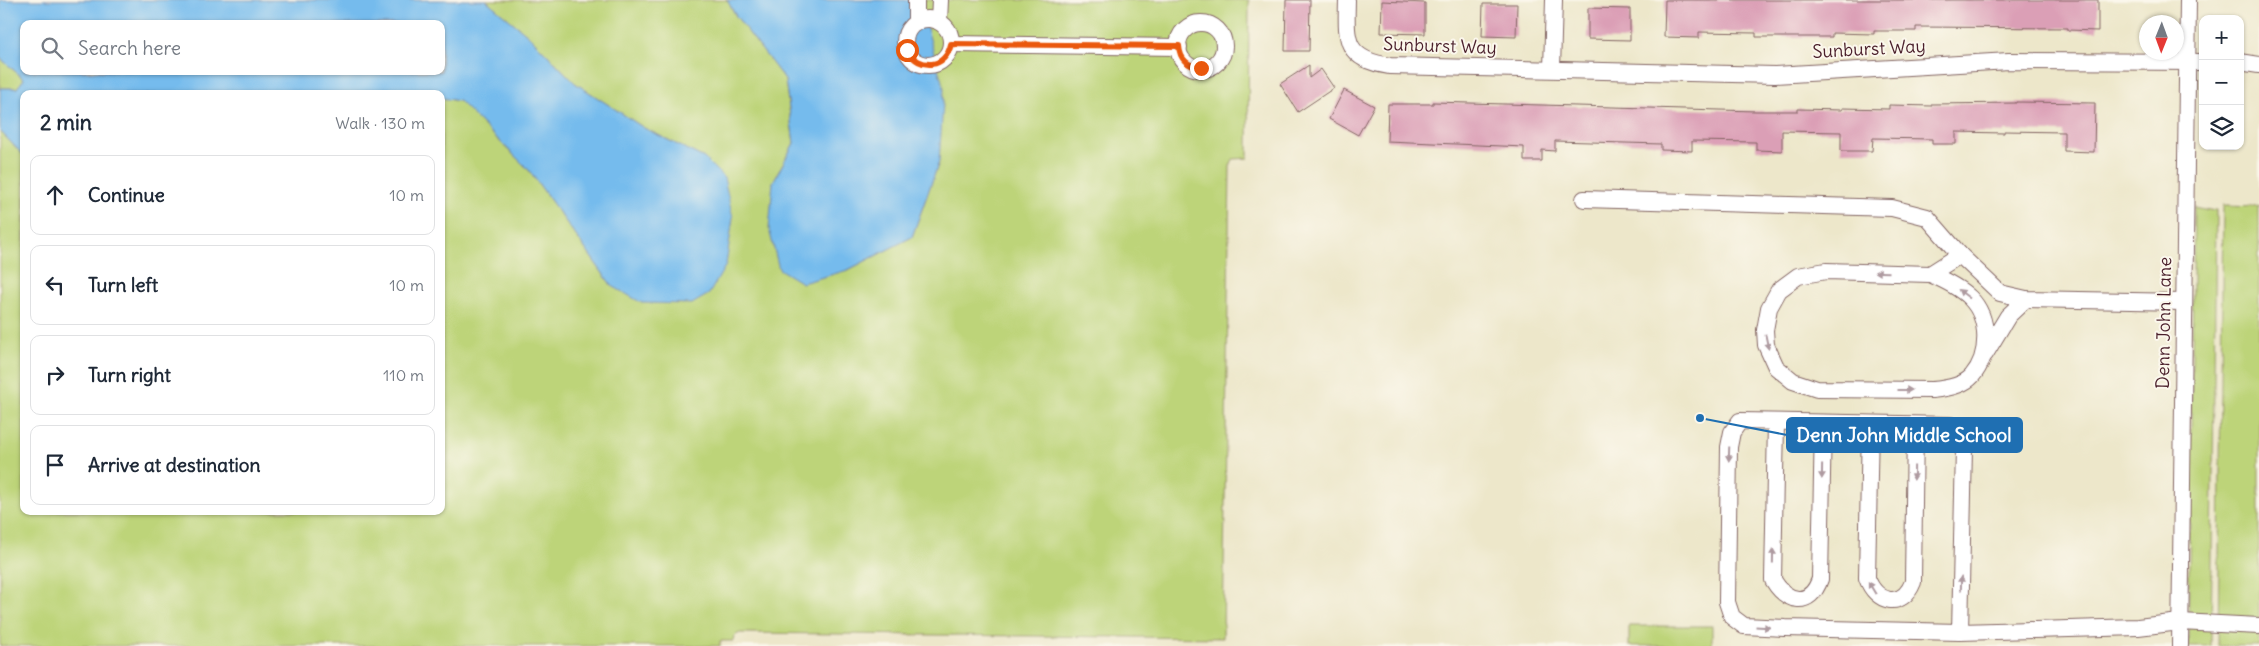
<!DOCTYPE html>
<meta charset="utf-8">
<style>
:root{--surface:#fff;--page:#f6f6f7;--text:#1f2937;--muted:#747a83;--line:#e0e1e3}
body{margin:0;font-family:Delius,sans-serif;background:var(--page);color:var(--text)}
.controls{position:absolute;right:15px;top:15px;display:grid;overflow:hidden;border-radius:10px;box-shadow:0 1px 4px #0004}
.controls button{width:45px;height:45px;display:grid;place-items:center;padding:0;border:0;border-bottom:1px solid var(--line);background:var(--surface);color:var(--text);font:25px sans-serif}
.compass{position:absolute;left:2139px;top:15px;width:45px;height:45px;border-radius:50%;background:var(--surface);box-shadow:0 1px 4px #0004;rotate:181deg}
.stop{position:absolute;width:15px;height:15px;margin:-11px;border:4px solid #ea580c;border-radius:50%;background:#fff}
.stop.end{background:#ea580c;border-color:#fff;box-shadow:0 1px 5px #0008}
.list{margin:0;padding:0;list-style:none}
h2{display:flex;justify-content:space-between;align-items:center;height:65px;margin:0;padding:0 20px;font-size:21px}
h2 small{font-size:16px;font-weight:400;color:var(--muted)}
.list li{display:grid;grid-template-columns:32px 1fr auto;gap:15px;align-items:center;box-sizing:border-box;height:80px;margin:0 10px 10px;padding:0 10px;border:1px solid var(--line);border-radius:10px}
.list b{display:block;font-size:19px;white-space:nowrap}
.list em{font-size:16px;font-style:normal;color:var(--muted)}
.icon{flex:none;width:28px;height:28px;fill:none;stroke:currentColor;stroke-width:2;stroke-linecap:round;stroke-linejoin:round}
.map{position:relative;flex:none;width:2259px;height:646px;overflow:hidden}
.search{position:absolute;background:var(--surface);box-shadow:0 1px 4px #0004;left:20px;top:20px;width:425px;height:55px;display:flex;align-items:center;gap:12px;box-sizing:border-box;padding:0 18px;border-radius:10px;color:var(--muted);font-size:19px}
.panel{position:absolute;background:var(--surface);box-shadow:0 1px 4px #0004;left:20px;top:90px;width:425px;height:425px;border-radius:10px}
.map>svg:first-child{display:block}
.green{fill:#bdd479;stroke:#847a52}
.water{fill:#75bbed;stroke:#606d8c;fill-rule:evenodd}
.building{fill:#db9fb6}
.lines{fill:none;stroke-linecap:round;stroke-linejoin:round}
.minor-casing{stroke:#836563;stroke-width:18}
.minor{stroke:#fff;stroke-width:16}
.oneway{fill:#ae9aa0}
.route{stroke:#ea580c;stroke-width:6}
.labels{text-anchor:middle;stroke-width:4;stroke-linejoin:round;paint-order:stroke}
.street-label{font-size:18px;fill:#4a1f2b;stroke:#fbf7ec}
.leader{fill:none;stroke:#1f6fb2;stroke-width:2}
.callout-dot{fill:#1f6fb2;stroke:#fbf7ec;stroke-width:2}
.callout{fill:#1f6fb2;stroke:#1f6fb2;stroke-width:2}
.callout-label{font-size:19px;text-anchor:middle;font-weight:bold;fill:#fff}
</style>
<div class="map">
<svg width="2259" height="646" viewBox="0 0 2259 646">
<rect width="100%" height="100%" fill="#fbf7ec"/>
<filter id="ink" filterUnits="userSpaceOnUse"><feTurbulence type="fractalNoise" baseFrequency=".02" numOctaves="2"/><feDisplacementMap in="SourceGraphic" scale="10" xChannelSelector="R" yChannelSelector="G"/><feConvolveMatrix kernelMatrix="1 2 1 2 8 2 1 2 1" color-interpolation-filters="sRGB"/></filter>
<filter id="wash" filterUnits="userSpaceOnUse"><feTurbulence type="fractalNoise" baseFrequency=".0096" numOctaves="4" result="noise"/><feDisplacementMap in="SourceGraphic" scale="20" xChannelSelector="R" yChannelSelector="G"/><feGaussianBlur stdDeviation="1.12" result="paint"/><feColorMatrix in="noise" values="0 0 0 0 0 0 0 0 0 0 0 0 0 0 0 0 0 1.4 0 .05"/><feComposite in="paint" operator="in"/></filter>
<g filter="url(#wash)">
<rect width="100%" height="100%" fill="#ede7ca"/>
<g class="green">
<path d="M486 0H727L736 16 785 80 794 143 773 182 848 270 912 237 939 162 919 0H1249L1248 158 1233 159 1230 166 1223 638 740 633 734 636 733 641H720V646H0V131L24 156V511H441V98L459 101 528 169 612 286 704 158 644 128 575 83 529 36Z"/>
<path d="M0 58 24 79 17 88H0Z"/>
<path d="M2223 205 2259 206V646H2218Z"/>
<path d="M2194 207 2216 211 2211 646H2188Z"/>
<rect x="1629" y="626" width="83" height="20"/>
</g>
<g class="water">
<path d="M0 0H486L529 36 575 83 644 128 704 158 724 178 733 218 726 265 709 294 692 304 642 303 612 286 528 169 459 101 441 98V94C412 94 384 89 354 94H24V156L0 131V88H17L24 79 0 58ZM24 24H441V71H24Z"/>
<path d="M727 0H919L944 89 939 162 912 237 848 270 802 283 779 269 769 229 773 182 794 143 785 80 736 16Z"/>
</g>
<g id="blocks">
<g class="building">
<path d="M1286 0H1310L1309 51H1285Z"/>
<path d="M1665 0H2098V31L2068 30V28L1916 27V31H1874V34L1832 33V37H1756V33L1699 32V38L1664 37Z"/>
<path d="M1382 1 1425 3V34L1381 33Z"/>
<path d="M1483 4H1517L1516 37 1482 36Z"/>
<path d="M1588 8 1630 9V40L1588 39Z"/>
<path d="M1309 65V78L1321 69 1334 88 1298 112 1280 84Z"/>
<path d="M1344 90 1374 106 1358 135 1329 119Z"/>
<path d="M1433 102 1756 111H1798V109L1842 110V108L1889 109V105L1932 106V104L2016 103V102L2095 103 2094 152 2064 151V132L2004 131V133L1956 132V144H1932V139L1873 138 1872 151H1841V132L1782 131V151L1756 150V142L1692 141V151L1661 150V144L1555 141V151L1542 150V161H1524V147L1387 141 1388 104H1433Z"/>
</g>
</g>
</g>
<g filter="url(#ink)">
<use href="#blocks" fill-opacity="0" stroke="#836563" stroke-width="1"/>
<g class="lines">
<defs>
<g id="minor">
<path d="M1347 0C1346 40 1344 59 1390 66L1775 75 2009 61 2203 62"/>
<circle cx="928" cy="42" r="23"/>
<path d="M939 22 940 0"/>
<path d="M916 23V0"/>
<circle cx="1201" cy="46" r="23"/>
<path d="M951 44 1179 47"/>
<path d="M2240 62 2259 65"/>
<path d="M1552 69 1554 0"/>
<path d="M1584 199 1892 208 1927 217 1960 255 2000 293 2026 299 2184 302"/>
<path d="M1930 274C1944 280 1959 287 1970 298 1990 318 1990 355 1972 376 1963 386 1944 389 1932 390L1817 389 1793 381 1776 367 1766 345 1765 330 1769 308 1779 290 1798 276 1826 271 1930 274 1960 255"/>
<path d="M1985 354 2008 316 2026 299"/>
<path d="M1776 422 1773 580C1787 603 1810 608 1820 579L1823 423"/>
<path d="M1870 424 1867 578C1876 603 1902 610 1913 582L1915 425"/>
<path d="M1960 632 1964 448 1958 432 1950 425 1740 421 1732 432 1729 447 1727 602 1732 617 1744 626 1785 628 1960 632 2138 627 2180 622 2259 626"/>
<path d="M2180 646 2188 0"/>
</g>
</defs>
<use href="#minor" class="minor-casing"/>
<use href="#minor" class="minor"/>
</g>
<defs><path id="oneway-solid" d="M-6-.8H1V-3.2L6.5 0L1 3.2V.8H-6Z" transform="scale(1.25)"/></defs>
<g class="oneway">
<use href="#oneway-solid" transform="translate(1882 272) rotate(-178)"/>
<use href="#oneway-solid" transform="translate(1964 294) rotate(-143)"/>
<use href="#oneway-solid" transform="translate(1767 342) rotate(78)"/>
<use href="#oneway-solid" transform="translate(1905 390)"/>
<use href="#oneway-solid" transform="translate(1729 454) rotate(92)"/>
<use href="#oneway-solid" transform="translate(1822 472) rotate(91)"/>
<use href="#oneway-solid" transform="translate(1914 473) rotate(91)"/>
<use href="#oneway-solid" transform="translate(1773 556) rotate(-89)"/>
<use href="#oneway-solid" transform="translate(1961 583) rotate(-89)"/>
<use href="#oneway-solid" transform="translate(1872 588) rotate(-121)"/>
<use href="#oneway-solid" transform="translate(1763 627) rotate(4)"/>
</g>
</g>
<g class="lines" filter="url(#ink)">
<path class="route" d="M907 50C920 71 946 68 951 44L1179 46C1180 60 1188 66 1201 68"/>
</g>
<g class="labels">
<g class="street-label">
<text transform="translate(1440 46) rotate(2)" y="6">Sunburst Way</text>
<text transform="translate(1869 49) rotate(-3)" y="6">Sunburst Way</text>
<text transform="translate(2164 323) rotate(-89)" y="6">Denn John Lane</text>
</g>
</g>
<path class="leader" d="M1700 418L1787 435"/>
<circle class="callout-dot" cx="1700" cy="418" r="5"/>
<rect class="callout" x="1787" y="418" width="235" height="34" rx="5"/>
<g class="callout-label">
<text x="1904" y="442">Denn John Middle School</text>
</g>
</svg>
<div class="controls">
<button>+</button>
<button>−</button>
<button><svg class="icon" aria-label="layers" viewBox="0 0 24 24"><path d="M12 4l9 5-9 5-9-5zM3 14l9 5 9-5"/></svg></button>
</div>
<svg class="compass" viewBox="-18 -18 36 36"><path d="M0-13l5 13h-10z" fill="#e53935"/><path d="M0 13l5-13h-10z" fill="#747a83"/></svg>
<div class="stop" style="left:907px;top:50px"></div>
<div class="stop end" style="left:1201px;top:68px"></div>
<div class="search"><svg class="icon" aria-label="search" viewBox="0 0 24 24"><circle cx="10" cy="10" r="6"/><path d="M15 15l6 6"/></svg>Search here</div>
<section class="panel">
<h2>2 min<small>Walk · 130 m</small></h2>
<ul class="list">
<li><svg class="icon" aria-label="ahead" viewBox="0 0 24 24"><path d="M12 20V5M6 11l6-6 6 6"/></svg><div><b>Continue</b></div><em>10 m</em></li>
<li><svg class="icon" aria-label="left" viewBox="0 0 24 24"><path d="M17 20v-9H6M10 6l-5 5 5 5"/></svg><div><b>Turn left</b></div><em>10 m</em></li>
<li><svg class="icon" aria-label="right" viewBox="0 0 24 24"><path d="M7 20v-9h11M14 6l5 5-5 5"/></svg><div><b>Turn right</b></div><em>110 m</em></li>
<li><svg class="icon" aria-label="arrive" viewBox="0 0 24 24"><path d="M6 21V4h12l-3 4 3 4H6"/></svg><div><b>Arrive at destination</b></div></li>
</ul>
</section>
</div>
